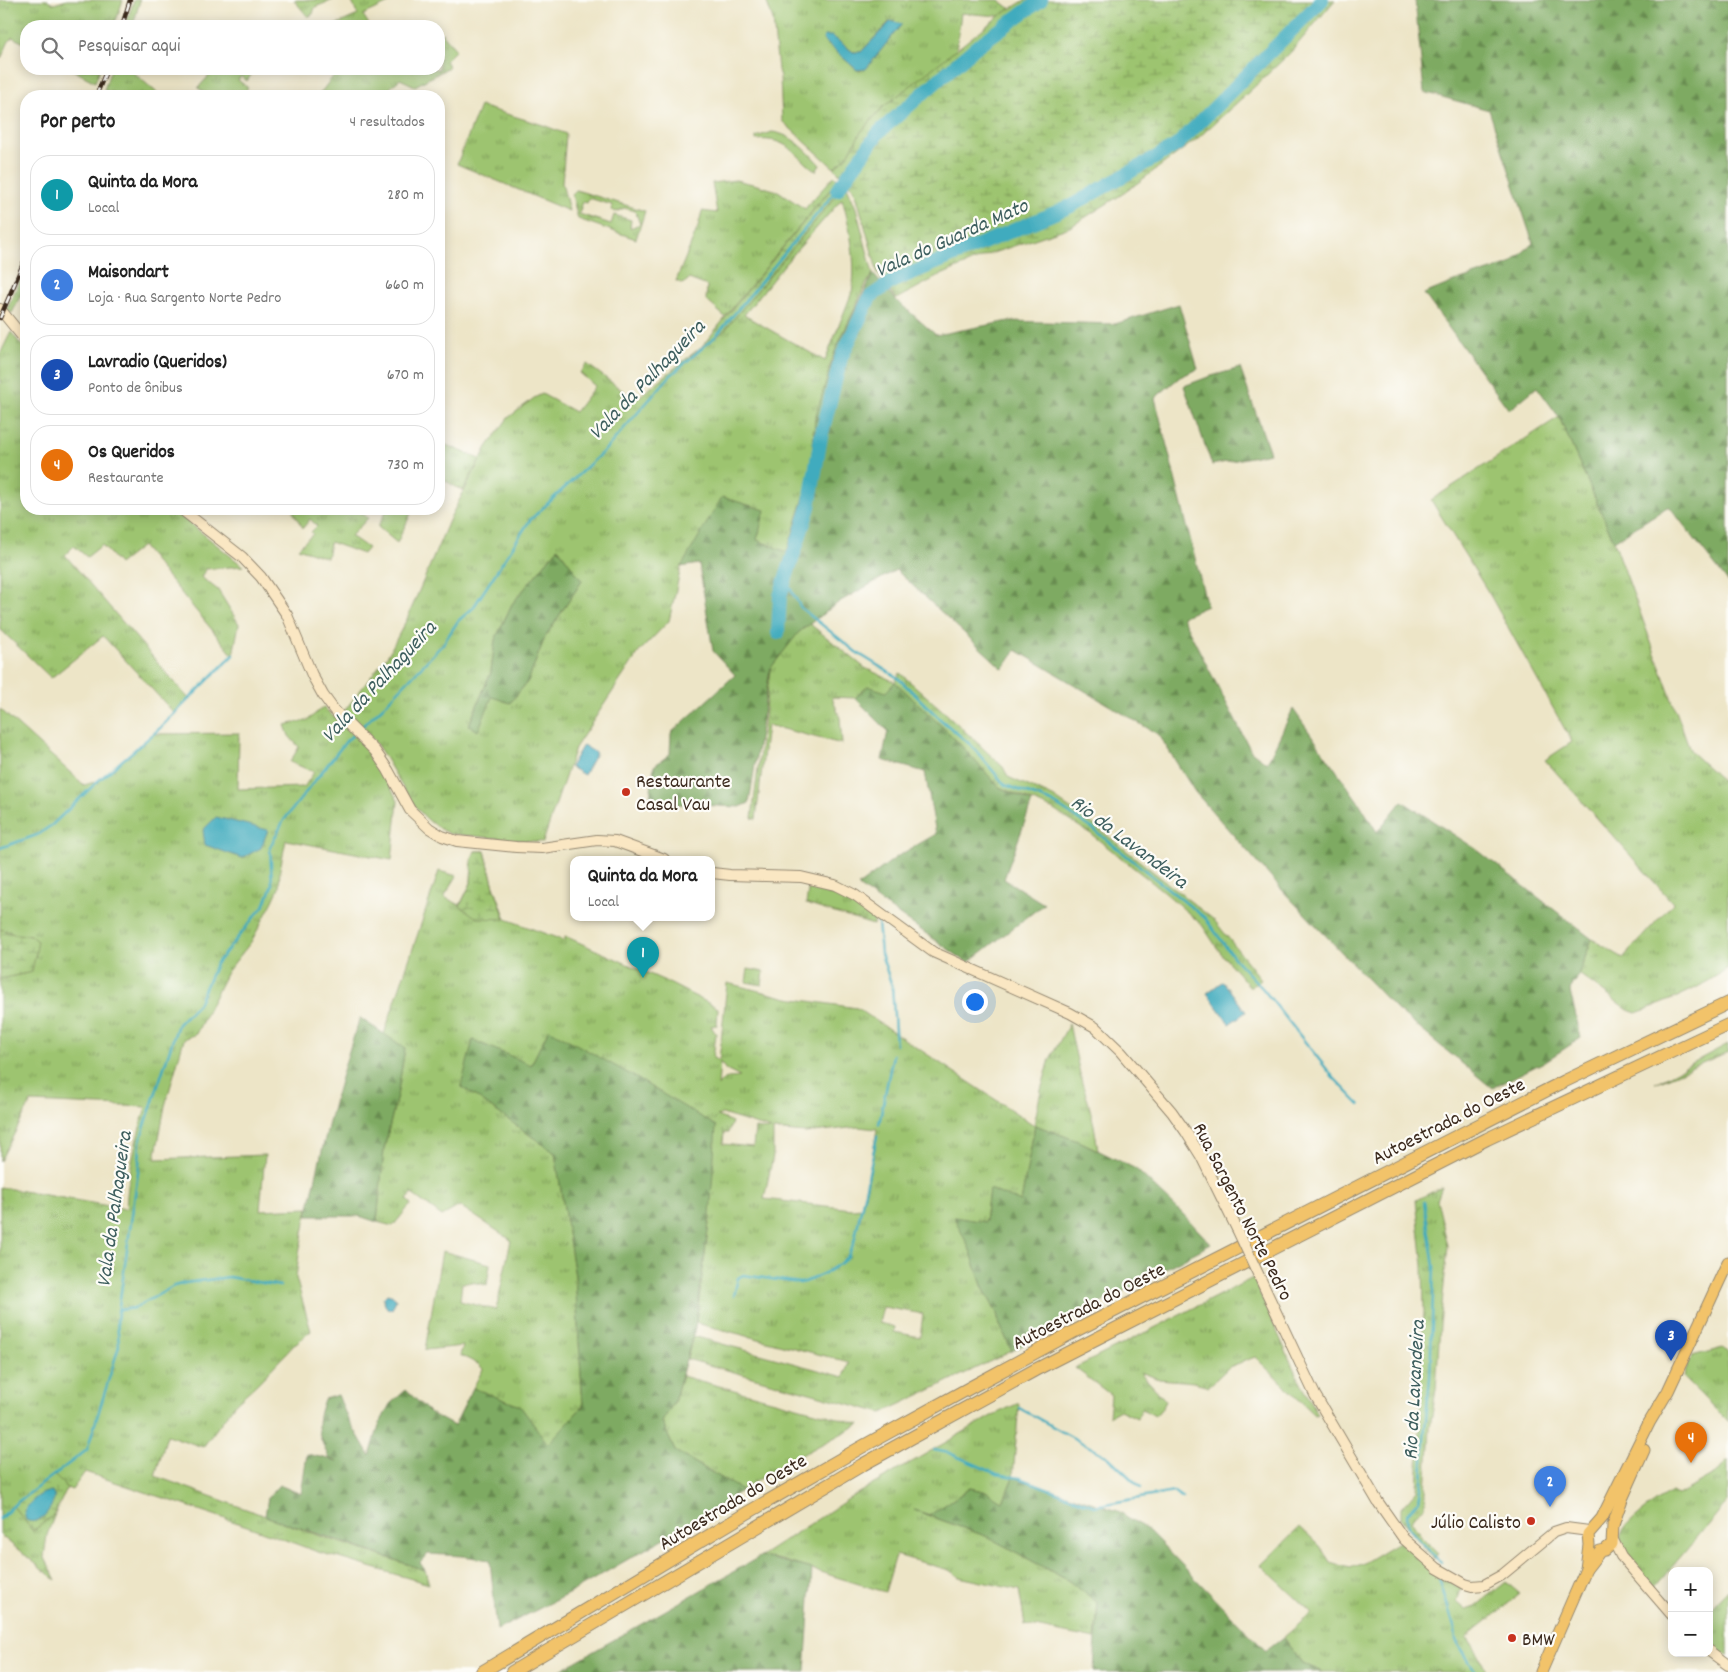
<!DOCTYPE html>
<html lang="pt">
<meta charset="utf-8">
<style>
:root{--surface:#fff;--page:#f2f2f2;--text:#222;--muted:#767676;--line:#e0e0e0;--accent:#c8321e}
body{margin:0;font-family:Dekko,sans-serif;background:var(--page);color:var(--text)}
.controls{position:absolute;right:15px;bottom:15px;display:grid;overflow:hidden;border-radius:10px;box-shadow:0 2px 12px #0003}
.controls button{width:45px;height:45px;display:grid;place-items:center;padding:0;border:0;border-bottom:1px solid var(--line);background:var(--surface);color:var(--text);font:25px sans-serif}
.you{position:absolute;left:974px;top:1001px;width:18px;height:18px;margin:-12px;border:4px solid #fff;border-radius:50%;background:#1a73e8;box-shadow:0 0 0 8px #1a73e833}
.badge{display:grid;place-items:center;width:32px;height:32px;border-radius:50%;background:var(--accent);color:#fff;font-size:16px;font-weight:700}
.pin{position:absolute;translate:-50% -41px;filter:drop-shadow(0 1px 2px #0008)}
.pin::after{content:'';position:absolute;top:26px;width:18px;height:15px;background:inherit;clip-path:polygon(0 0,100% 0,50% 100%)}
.popup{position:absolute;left:570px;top:856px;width:145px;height:65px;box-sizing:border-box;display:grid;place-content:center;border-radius:10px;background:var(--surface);filter:drop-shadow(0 1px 4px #0005);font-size:16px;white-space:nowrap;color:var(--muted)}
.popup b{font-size:19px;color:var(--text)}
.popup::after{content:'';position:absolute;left:50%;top:100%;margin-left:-10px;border:10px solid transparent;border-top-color:var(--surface)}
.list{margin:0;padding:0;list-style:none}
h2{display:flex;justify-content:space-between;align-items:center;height:65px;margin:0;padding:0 20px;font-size:21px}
h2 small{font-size:16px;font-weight:400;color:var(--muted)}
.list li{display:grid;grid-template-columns:32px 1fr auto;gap:15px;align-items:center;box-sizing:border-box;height:80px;margin:0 10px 10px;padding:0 10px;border:1px solid var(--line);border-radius:20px}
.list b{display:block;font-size:19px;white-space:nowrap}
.list p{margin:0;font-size:16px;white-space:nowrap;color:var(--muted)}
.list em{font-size:16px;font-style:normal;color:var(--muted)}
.icon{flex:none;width:28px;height:28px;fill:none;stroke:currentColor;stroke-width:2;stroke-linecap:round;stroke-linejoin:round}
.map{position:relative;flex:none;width:1728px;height:1672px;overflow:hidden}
.search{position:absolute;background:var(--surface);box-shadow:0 2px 12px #0003;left:20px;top:20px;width:425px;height:55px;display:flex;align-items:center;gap:12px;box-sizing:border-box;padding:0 18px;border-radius:20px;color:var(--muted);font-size:19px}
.panel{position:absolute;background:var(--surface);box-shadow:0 2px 12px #0003;left:20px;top:90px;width:425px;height:425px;border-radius:20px}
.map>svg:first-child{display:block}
.grass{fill:url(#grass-tufts);stroke:#6c7747;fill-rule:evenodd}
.forest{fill:url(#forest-firs);stroke:#5c6a40}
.wetland{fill:url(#wetland-marsh);stroke:#6c7747}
.water{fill:#3fabbe;stroke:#3d6a6e}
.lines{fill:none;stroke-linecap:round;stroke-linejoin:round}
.stream{stroke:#3fabbe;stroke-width:2.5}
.river{stroke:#3fabbe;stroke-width:14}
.secondary-casing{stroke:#948872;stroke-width:12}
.primary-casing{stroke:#948872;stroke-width:13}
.highway-casing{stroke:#948872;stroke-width:14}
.secondary{stroke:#fae7c3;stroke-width:10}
.primary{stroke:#f2c36a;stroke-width:11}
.highway{stroke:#f2c36a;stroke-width:12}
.rail-casing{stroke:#3b2a1e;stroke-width:4.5}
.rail{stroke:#fdfcf7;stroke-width:2.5;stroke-dasharray:8;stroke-linecap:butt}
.secondary-bridge-casing{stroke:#948872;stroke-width:12;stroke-linecap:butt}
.secondary-bridge{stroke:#fae7c3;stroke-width:10}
.poi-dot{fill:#c8321e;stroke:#fdfcf7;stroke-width:2}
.labels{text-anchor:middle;stroke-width:4.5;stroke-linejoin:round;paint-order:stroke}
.poi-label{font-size:20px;fill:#3b2a1e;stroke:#fdfcf7;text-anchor:start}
.street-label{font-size:20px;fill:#3b2a1e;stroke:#fdfcf7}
.water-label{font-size:21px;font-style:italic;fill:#3d5e5e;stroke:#fdfcf7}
</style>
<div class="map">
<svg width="1728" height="1672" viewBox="0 0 1728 1672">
<defs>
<pattern id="grass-tufts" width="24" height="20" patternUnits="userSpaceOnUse" patternTransform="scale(1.25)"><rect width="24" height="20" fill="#9dc470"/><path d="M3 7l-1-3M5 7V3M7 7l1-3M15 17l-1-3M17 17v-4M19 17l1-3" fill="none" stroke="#819f5b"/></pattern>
<pattern id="forest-firs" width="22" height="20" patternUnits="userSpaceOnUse" patternTransform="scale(1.25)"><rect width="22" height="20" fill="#7eaa62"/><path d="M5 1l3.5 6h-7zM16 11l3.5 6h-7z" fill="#688b50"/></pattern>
<pattern id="wetland-marsh" width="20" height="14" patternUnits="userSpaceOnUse" patternTransform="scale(1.25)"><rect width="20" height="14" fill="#9dc470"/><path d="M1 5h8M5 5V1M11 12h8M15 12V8" fill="none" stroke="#819f5b"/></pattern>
</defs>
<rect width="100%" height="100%" fill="#fdfcf7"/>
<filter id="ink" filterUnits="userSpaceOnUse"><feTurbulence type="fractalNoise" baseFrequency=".02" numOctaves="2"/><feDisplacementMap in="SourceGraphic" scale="10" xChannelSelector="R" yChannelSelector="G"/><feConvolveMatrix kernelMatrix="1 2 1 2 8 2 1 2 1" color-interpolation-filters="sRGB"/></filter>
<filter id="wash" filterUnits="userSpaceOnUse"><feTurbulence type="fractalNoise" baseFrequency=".0096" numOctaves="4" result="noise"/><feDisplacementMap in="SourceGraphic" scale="20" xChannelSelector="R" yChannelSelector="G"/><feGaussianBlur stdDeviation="1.12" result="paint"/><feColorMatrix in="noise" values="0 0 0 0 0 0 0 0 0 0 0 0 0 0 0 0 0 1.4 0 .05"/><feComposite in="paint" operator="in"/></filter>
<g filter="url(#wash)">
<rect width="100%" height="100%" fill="#ede5c7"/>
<g class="grass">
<path d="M0 0H48L54 4 67 0H123L114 26H26V44L12 37 8 43 1 59Z"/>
<path d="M134 0H140L133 26H125Z"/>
<path d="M294 0H333L315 7 313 14 308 17Z"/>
<path d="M351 0H395L363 15 370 26H333L358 15Z"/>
<path d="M766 0H999L1011 9 999 16 961 13 956 51 882 108 861 132 847 157 834 168 782 121 780 77 778 70 773 20ZM890 21 860 71 857 70 823 40 832 36 853 52H861Z"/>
<path d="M442 33 456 50 445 61 449 67 415 86 400 79 381 96H318L339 69H439V34Z"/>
<path d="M71 69H100L95 82Z"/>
<path d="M111 69H129L161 96H121L104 90Z"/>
<path d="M215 69H255L247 81 241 76 238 80 248 88 242 96H218L215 94 210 96 198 88Z"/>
<path d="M480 106 543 125 566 134 562 183 569 211 457 164Z"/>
<path d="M772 132C792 134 807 151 820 165L816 171C793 154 788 137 756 140V137Z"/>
<path d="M834 176 838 180 725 317 706 300 707 286 689 279 683 284 676 281 698 227 702 211 717 213 712 183 736 180 757 185 778 191 805 209C814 197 824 188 834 176Z"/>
<path d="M846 184 856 208 873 274 866 284 836 349 829 369 830 371 815 419 813 447 807 488 787 552 756 540 681 567 669 621 639 652 575 748 543 842 450 834C411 817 400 777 377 745 369 733 356 725 346 714L345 710 388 655 407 619 451 516 487 447 508 418 534 398 542 394 575 412 595 386 580 373 587 364 635 400 696 351H698L724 331ZM842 199C850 226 857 263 852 292L825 361 744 315 784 265ZM558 548 582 581 545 637 528 681 510 703 492 696 478 730 469 725 491 672 495 640 512 604Z"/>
<path d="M576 190 645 211 636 239 578 219 572 195ZM589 198 612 205 611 210 616 212 624 208 635 211 640 224 630 228 631 220 614 215 611 224 579 214 583 202 587 203Z"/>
<path d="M26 269V285L12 313 6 310Z"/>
<path d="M11 332 26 351V509H172L243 566 206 569 201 577 218 590 239 624 233 655 142 546 119 564 102 545 87 557 74 546 65 555 189 699 175 714 103 636 51 678 0 629V354Z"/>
<path d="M1559 417 1614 541 1691 752 1728 786V968C1701 988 1668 1002 1636 1013L1628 1010 1579 974 1592 939 1623 958 1673 903 1545 760 1572 742 1490 595 1431 500Z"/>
<path d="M439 442 480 459 463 491 439 477Z"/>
<path d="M295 509H357L368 518 351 536 368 548 363 554 330 542 327 558 298 548 313 534 311 532 317 526 310 519 303 528 293 512Z"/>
<path d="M387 509H413L397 543 378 527Z"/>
<path d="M810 624 865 668 895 682 900 673 951 718 1003 767 1008 777 1053 797 1094 825 1214 920 1261 979 1250 987 1220 952 1202 925 1163 891 1091 834 1052 809 999 787 954 738 895 682 886 693 868 686 855 698 832 697 840 718 842 744 767 725 756 819 752 818 770 669 795 635Z"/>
<path d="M323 707 357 738 377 763 398 801 392 860 286 840 280 869 279 888 273 901 251 942 227 972 196 1034 184 1039 165 1106 155 1159 265 1155 260 1210 308 1208 299 1254 296 1278 311 1331 296 1343 258 1383 235 1404 203 1447 167 1435 155 1476 326 1538 425 1570 429 1584 318 1552 250 1527 85 1472 72 1490 67 1488 53 1475 13 1506 33 1531 55 1514 47 1535 44 1556 56 1580 0 1535V1187L126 1209C128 1173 135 1142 146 1107L31 1102 0 1161V979L32 972 30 935 14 934 0 929V709L84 785 98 781 154 734 239 733 238 789 304 787 314 772 290 762 299 747 289 736 285 725 308 720Z"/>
<path d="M475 851H485L493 883 506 919 565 941V937H567L663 980 718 1008 717 1025 711 1026 716 1034 713 1058 719 1061 727 983 788 998 857 1008 1034 1125 1041 1090 1050 1059 1069 1024 1082 1083 1088 1101 1094 1125 1098 1150 1083 1143 1035 1125 1021 1203 989 1189 985 1222 970 1250 983 1288 997 1313 999 1323 1012 1351 882 1413 687 1359 693 1336 844 1377 849 1362 696 1323 710 1215 549 1029 531 1065 461 1086 555 1153 575 1276 583 1406 548 1445 520 1406 473 1388 483 1369 478 1364 460 1355 463 1346 425 1350 442 1251 490 1264 487 1285 471 1282 462 1283 460 1301 496 1310 511 1240 460 1206 442 1216 412 1194 407 1200 411 1204 393 1226 377 1222 384 1149 398 1091 405 1048 384 1034 439 871 457 876 444 897 460 905 471 883 472 859ZM720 1062 726 1070 740 1077C729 1079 725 1075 718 1086ZM722 1114 768 1128 771 1130 755 1128 753 1147 723 1144 724 1133H728L732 1122 717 1116ZM858 1127 877 1129 868 1182 862 1208 852 1209 764 1199 773 1156V1130L805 1133ZM883 1307 923 1314 920 1337 894 1332 895 1327 879 1323Z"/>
<path d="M809 884 846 896 875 918 873 925 806 904Z"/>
<path d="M748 969 764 972 762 985 746 982Z"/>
<path d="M1728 1044V1052L1655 1083Z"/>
<path d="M1442 1187 1437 1200 1448 1246 1440 1325 1436 1389 1430 1428 1425 1507 1416 1514 1411 1521 1422 1537 1438 1553 1434 1559 1401 1519V1508L1417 1490 1420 1424 1421 1351 1424 1313 1423 1265 1416 1200Z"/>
<path d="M1253 1278 1297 1376 1318 1414 1315 1415 1255 1357 1229 1367 1209 1386 1194 1382 1159 1379 1140 1372 1166 1401 1163 1407 1155 1416 1142 1409 1137 1418 1120 1410 1109 1416 1111 1395 1075 1368Z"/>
<path d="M1723 1348 1728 1353V1422L1683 1377 1692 1356Z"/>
<path d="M682 1376 860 1424 771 1471 742 1490 675 1451 662 1422 674 1402Z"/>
<path d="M1019 1403 1013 1477 1003 1502 987 1492 970 1488 930 1515 924 1514 988 1537 1069 1581 1098 1602 1095 1639 1025 1625 1019 1590 959 1577 949 1570 896 1555 885 1592 781 1560 761 1556 853 1496 993 1415Z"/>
<path d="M1728 1460V1501L1655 1587C1643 1574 1623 1560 1620 1542 1617 1525 1659 1500 1671 1492L1678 1495 1717 1473Z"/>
<path d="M1300 1527 1320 1546 1330 1562 1350 1568 1362 1564 1400 1541 1438 1575 1461 1589 1457 1602 1466 1610 1475 1607 1506 1582 1520 1594 1467 1637 1479 1654 1486 1672H1436L1438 1670 1435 1672H1322L1302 1663 1283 1638 1312 1613 1261 1565Z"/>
<path d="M1728 1590V1657L1709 1643V1610Z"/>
</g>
<g class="forest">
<path d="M1415 0H1728V582L1669 506 1614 541 1559 417 1537 387 1509 410 1424 294 1451 283 1510 264 1533 243 1489 110 1424 92Z"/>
<path d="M873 274 896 300 936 335 1009 321 1115 324 1179 304 1198 369 1180 377 1155 398 1207 606 1182 617 1251 751 1267 763 1293 709 1360 804 1377 832 1402 801 1476 849 1592 939 1576 981 1572 984 1570 991 1581 1038 1544 1062 1492 1088 1397 1010 1282 890 1195 792 1159 735 1016 650 1003 669 896 570 839 602 799 632 770 669 749 803 740 807 677 804 650 798 654 766 670 754 671 733 735 675 713 651 699 564 681 567 722 497 765 510 757 540 787 552 807 488 813 447 815 419 836 349Z"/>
<path d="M1240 368 1270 453 1212 465 1184 386 1208 377Z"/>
<path d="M558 548 582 581 545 637 528 681 510 703 492 697 478 731 469 725 491 672 495 640 512 604Z"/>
<path d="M895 682 954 738 999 787 1032 802 1004 879 1044 904 968 963 858 886 898 856 936 834 925 772 882 760 888 731 855 698 868 686 886 692Z"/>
<path d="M360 1018 405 1048 398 1091 384 1149 377 1222 359 1216H307C322 1150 337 1082 360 1018Z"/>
<path d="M549 1029 633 1076 716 1126 710 1215 695 1328 674 1402 662 1422 675 1451 742 1490 708 1513 568 1594 497 1630 490 1560 463 1556 428 1554 420 1563 425 1570 265 1516 268 1497 279 1485 301 1494 307 1454 337 1461 329 1458C317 1431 314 1428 324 1399L338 1395 346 1415 370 1456 379 1425 390 1404 406 1390 430 1413 454 1426 473 1388 520 1406 548 1444 583 1406 575 1276 555 1153 461 1086 473 1040 531 1065Z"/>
<path d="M1035 1125 1083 1143 1136 1169 1183 1214 1211 1244 1012 1351 999 1323 997 1313 983 1288 970 1250 954 1217 985 1222 989 1189 1021 1202Z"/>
<path d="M1013 1477 1118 1511 1149 1531 1266 1651 1283 1638 1302 1663 1322 1672H1094L1098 1603 1069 1581 988 1537 914 1510 930 1515 970 1488 987 1492 1003 1502Z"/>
<path d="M761 1556 812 1569 805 1672H557Z"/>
</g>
<g class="wetland">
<path d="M1025 0H1335L1291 52 1251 90 1197 139 1124 193 1070 227 987 255 939 276 896 299 878 274 856 194 851 185 834 168 847 157 861 132 882 108 999 16Z"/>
<path d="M840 178 846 184 724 331 698 351Z"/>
<path d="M475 851H485L493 883 505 919 477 918 460 906 471 883 472 859Z"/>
<path d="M0 929 14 934 30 935 38 941 32 972 0 979Z"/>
<path d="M54 1475 67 1488 55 1514 33 1531 13 1506Z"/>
</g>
<g class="water">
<path d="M891 21 902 24 866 69 857 70 823 40 824 36H832L853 52H861Z"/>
<path d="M583 745 596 753 584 775 570 767Z"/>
<path d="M216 817 268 830 261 848 242 858 205 845 203 830Z"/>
<path d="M1223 981 1246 1012 1229 1024 1207 993Z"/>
<path d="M387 1294 394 1296 396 1300 392 1309H388L385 1305 383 1298Z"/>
<path d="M52 1491 55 1497C52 1508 40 1527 26 1520L24 1511C31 1501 40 1492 52 1491Z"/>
</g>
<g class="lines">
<g class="stream">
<path d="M785 579 801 608 856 652 898 678 940 719 971 745 1005 785 1052 802 1093 829 1205 918 1235 959 1263 989 1333 1077 1360 1105"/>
<path d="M357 731 383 707 443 644 458 621 473 608 530 520 606 449 670 376 716 336 837 190"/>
<path d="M0 848 37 835 52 825 98 781 158 730 233 655"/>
<path d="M878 922 881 954 892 986 896 1045"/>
<path d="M879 1124 893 1055"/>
<path d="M1424 1202 1434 1266 1430 1378 1424 1438 1422 1484 1419 1500 1407 1513 1408 1528 1440 1562"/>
<path d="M734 1296 738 1278 743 1275 800 1283 805 1282 825 1273 841 1263 848 1256 854 1242 877 1136"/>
<path d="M119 1310 135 1308 174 1286 185 1283 229 1277 280 1286"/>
<path d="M1019 1408 1108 1457 1141 1488"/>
<path d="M934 1450 949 1453 997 1474 1020 1478 1094 1506 1174 1492 1183 1498"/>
<path d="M0 1519 15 1504 87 1450 119 1346 117 1320 139 1166 140 1141 178 1024 198 1004 216 964 265 904 272 885 270 847 284 820 347 740 353 735"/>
<path d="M1439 1578 1455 1630 1456 1640 1476 1672"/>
</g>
<g class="river">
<path d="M837 190 879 132 976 47 1041 0"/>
<path d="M778 633 780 596 809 507 821 437 841 358 870 297 893 281 1071 206 1177 145 1322 0"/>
</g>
</g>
</g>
<g filter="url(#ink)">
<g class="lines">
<defs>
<g id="secondary">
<path d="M0 309 26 341"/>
<path d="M181 509 242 557 261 577 287 615 312 675 323 695 334 710 375 751 388 770 410 810 429 828 442 836 457 841 516 847 542 848 597 840 615 841 664 859"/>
<path d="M712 873 730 875 801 877 835 885 855 895 933 952 1070 1013 1095 1027 1121 1052 1172 1112 1186 1132 1201 1156 1237 1229"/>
<path d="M1259 1276 1315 1395 1378 1502 1404 1539 1437 1568 1465 1584 1472 1586 1484 1585 1502 1575 1554 1532 1566 1528 1589 1531"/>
<path d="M1613 1540 1621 1556 1672 1615"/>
<path d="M1709 1651 1728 1665"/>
</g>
<g id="primary">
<path d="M1586 1569 1589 1545 1588 1534 1602 1518 1649 1423 1668 1391 1728 1262"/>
<path d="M1541 1672 1586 1569 1600 1551 1605 1550 1612 1544 1613 1525 1622 1499 1644 1450"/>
</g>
<g id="highway">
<path d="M482 1672 747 1513 860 1448 975 1385 1077 1330 1565 1081 1728 1003"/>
<path d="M512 1672 862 1465 1035 1370 1487 1139 1728 1025"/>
</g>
</defs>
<use href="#secondary" class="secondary-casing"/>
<use href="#primary" class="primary-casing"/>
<use href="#highway" class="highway-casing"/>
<use href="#secondary" class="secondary"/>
<use href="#primary" class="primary"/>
<use href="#highway" class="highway"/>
<defs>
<g id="rail">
<path d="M122 26 130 0"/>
<path d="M96 96 107 69"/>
<path d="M0 318 26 257"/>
</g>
</defs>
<use href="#rail" class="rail-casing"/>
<use href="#rail" class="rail"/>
<defs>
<path id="secondary-bridge" d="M1237 1229 1259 1276"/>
</defs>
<use href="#secondary-bridge" class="secondary-bridge-casing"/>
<use href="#secondary-bridge" class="secondary-bridge"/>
</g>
</g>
<g class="poi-dot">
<circle cx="626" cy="792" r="5"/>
<circle cx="1531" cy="1521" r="5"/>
<circle cx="1512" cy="1638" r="5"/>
</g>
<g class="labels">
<g class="poi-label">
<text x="636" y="787">Restaurante<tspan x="636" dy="23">Casal Vau</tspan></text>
<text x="1521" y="1528" text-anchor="end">Júlio Calisto</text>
<text x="1522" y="1645">BMW</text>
</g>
<g class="street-label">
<text transform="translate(1448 1120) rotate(-27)" y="7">Autoestrada do Oeste</text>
<text transform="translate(1244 1211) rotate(63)" y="7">Rua Sargento Norte Pedro</text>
<text transform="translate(1088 1305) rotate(-27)" y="7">Autoestrada do Oeste</text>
<text transform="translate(732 1501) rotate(-31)" y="7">Autoestrada do Oeste</text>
</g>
<g class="water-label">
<text transform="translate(951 237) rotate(-24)" y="7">Vala do Guarda Mato</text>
<text transform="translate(646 379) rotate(-46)" y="7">Vala da Palhagueira</text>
<text transform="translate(378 681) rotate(-47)" y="7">Vala da Palhagueira</text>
<text transform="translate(1130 841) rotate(37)" y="7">Rio da Lavandeira</text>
<text transform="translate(113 1209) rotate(-82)" y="7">Vala da Palhagueira</text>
<text transform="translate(1413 1390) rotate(-87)" y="7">Rio da Lavandeira</text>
</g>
</g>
</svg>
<div class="controls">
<button>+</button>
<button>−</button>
</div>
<div class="you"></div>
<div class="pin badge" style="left:643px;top:978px;background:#0f9aa8">1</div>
<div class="popup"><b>Quinta da Mora</b>Local</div>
<div class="pin badge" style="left:1550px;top:1507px;background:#3f7fe0">2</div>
<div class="pin badge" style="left:1671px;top:1361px;background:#1a4fb4">3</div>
<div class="pin badge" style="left:1691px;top:1463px;background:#e8710a">4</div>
<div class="search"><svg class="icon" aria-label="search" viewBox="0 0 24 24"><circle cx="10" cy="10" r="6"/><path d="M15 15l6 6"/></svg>Pesquisar aqui</div>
<section class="panel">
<h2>Por perto<small>4 resultados</small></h2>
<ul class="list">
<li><span class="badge" style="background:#0f9aa8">1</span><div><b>Quinta da Mora</b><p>Local</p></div><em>280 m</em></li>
<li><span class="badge" style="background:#3f7fe0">2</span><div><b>Maisondart</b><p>Loja · Rua Sargento Norte Pedro</p></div><em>660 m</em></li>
<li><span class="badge" style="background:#1a4fb4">3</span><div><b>Lavradio (Queridos)</b><p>Ponto de ônibus</p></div><em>670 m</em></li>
<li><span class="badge" style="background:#e8710a">4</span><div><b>Os Queridos</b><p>Restaurante</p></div><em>730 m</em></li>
</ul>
</section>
</div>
